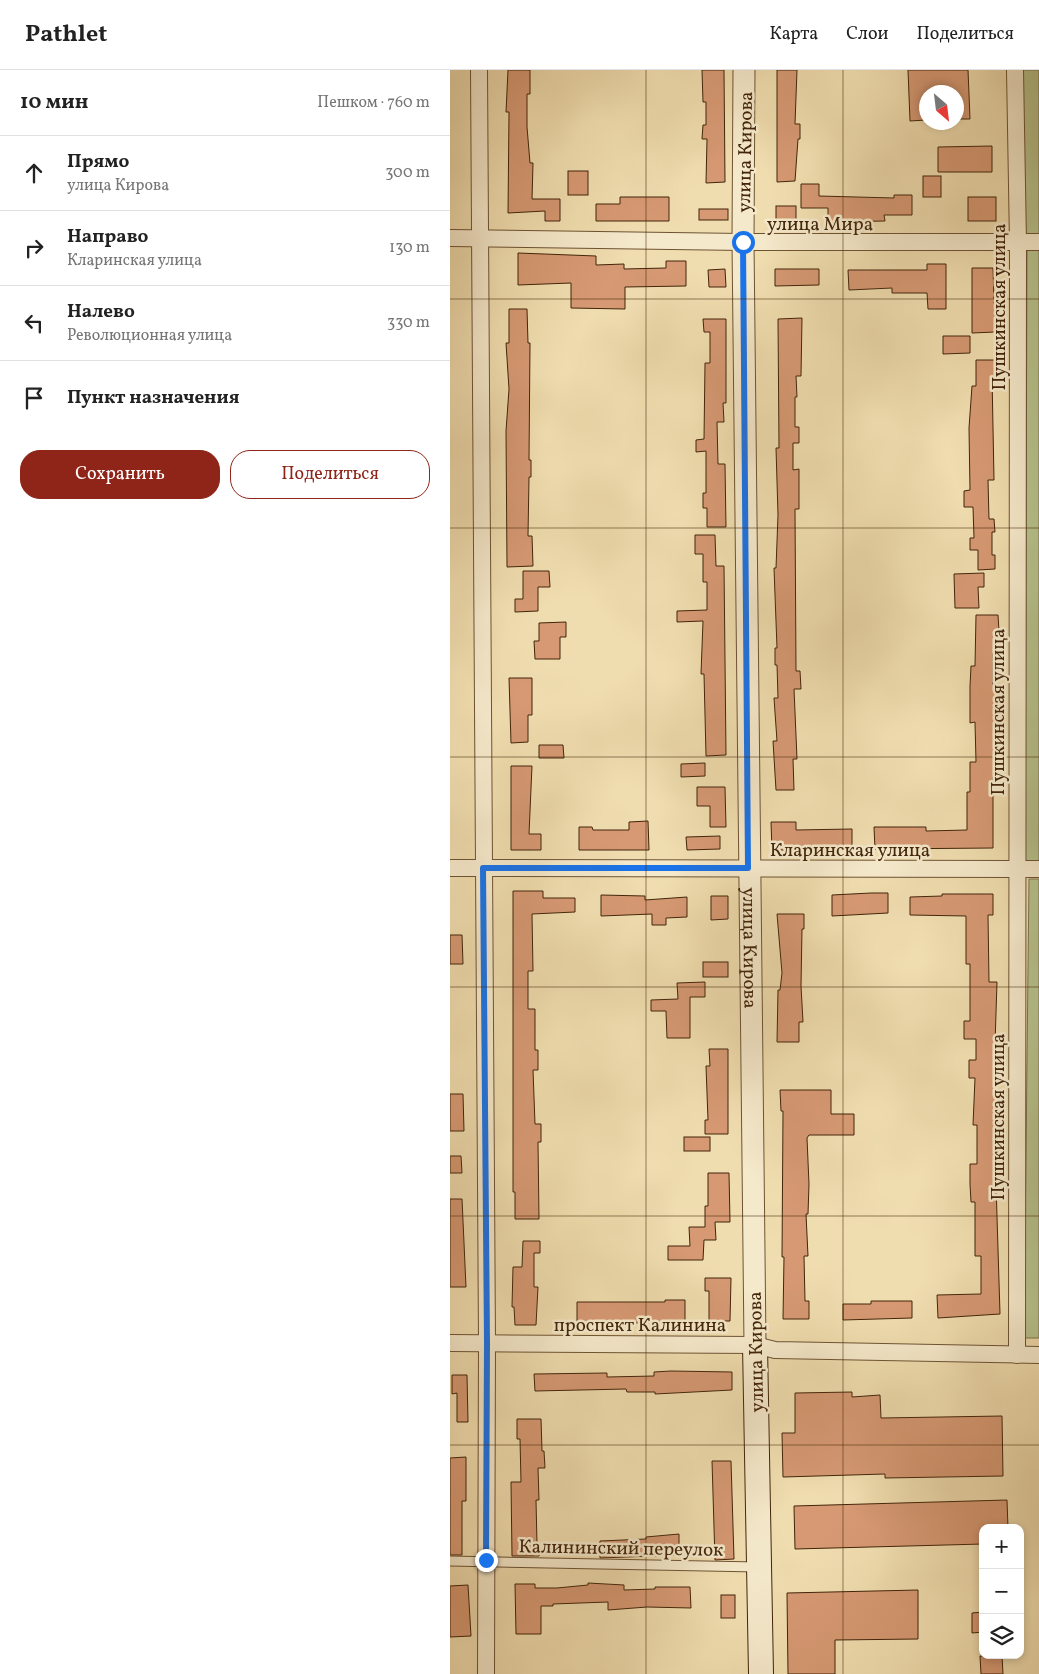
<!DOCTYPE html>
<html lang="ru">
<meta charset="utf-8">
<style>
:root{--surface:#fff;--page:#f6f6f6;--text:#222;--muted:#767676;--line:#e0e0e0;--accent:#8f2418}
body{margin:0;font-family:Vollkorn,serif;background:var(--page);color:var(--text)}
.controls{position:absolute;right:15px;bottom:15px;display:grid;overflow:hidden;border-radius:10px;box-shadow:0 2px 8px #0003}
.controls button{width:45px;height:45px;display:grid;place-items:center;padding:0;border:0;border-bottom:1px solid var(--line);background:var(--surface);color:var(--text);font:25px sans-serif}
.compass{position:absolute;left:469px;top:15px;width:45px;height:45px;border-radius:50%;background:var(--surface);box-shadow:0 2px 8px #0003;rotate:152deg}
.stop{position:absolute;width:15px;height:15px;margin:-11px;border:4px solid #1a73e8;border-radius:50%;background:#fff}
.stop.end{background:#1a73e8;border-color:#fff;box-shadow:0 1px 5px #0008}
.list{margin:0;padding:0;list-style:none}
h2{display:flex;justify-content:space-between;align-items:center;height:65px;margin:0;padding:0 20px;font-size:21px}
h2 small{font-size:16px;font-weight:400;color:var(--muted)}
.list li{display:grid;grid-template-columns:32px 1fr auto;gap:15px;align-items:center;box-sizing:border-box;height:75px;padding:0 20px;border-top:1px solid var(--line)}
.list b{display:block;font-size:19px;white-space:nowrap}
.list p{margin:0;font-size:16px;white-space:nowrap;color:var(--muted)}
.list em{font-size:16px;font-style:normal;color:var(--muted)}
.actions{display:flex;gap:10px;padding:15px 20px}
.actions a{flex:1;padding:11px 0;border:1px solid var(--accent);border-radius:20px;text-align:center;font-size:18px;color:var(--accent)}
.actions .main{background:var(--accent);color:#fff}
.icon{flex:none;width:28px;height:28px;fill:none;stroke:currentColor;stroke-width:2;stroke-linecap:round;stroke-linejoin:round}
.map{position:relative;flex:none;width:589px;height:1604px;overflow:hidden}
header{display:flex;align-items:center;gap:30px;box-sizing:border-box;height:70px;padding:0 25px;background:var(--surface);border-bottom:1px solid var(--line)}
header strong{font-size:24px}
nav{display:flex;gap:28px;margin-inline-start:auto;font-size:18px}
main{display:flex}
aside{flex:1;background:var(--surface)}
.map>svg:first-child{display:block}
.green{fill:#b6c28d;stroke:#7c744c}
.building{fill:#d69973;stroke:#42250a}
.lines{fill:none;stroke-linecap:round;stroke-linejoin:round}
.service-casing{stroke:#6e5333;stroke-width:11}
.minor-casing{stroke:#6e5333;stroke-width:18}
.tertiary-casing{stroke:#6e5333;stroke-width:23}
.secondary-casing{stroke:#42250a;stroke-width:26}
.service{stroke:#f5e9cb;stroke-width:9}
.minor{stroke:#f5e9cb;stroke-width:16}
.tertiary{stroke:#f5e9cb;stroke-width:21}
.secondary{stroke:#f5e9cb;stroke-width:24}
.route{stroke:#1a73e8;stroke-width:6}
.grid{fill:none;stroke:#42250a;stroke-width:1;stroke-opacity:0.55}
.labels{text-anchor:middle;stroke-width:5;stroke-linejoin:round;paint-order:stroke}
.street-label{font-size:19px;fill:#42250a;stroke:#f5e9cb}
</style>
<header>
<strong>Pathlet</strong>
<nav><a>Карта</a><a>Слои</a><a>Поделиться</a></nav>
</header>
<main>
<aside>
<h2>10 мин<small>Пешком · 760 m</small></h2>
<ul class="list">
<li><svg class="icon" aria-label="ahead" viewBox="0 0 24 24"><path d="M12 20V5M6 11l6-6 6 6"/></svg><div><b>Прямо</b><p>улица Кирова</p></div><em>300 m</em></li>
<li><svg class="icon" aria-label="right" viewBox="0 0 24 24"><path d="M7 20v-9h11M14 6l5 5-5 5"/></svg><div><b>Направо</b><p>Кларинская улица</p></div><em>130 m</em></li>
<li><svg class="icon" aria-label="left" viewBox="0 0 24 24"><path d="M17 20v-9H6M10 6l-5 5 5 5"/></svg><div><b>Налево</b><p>Революционная улица</p></div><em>330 m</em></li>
<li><svg class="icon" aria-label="arrive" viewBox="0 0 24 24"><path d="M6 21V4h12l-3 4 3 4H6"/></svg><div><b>Пункт назначения</b></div></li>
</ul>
<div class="actions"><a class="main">Сохранить</a><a>Поделиться</a></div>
</aside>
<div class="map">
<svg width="589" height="1604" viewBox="0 0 589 1604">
<rect width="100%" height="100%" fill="#f0ddaf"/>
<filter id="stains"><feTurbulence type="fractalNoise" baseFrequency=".004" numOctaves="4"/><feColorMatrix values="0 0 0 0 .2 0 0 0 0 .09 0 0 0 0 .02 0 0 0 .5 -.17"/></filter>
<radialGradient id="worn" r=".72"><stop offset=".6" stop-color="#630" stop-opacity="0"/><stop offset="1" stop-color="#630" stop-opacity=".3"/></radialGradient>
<g class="green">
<path d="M570 0H589V168L572 169Z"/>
<path d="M577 179H589V792L575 793Z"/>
<path d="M579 809H589V1268H574Z"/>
</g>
<g class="building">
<path d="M58 0H80V24H77V57L80 93H83L82 129H110V151H95V141L58 143 59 42H56Z"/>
<path d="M252 0H274L275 112 256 113 257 69H252L253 55H256V32H253Z"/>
<path d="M327 0H347L345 54H350V69H348L345 111 327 112Z"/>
<path d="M458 0H518L520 49H506V22H476V50L460 51Z"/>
<path d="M542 76V102H488V77Z"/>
<rect x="118" y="101" width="20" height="24"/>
<rect x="473" y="106" width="18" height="21"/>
<path d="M351 114H369V126L444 128V125H462V145H434L435 151 378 152V138H351Z"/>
<path d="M170 127H219V151H146V134H170Z"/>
<rect x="518" y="127" width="28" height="24"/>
<rect x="326" y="136" width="20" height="15"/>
<rect x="249" y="139" width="29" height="11"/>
<path d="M68 183 146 186V195L174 194V199L216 198V191H236V216L175 217V239L121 238V213L68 215Z"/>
<path d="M477 194H496V239H478L477 223H442V218L399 220 398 200H477Z"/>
<path d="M522 198H543L545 262 522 263Z"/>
<path d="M275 199 276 217H259L258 200Z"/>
<path d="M325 199H369V215L325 216Z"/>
<path d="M59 239H77L78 273H80L79 390H81V407H79L78 466H82L83 496 57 497 56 361 59 319 56 273H59Z"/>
<path d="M352 248 351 306H346L347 327H345V357H349V373H343V400L349 399V439H345L346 601H350L351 619H344L347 689H343L344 720H326L323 671H327L324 628H328L327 595H325V578H327L324 498H326L328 445 326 378H329L328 249Z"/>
<path d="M253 249H276V333H273L274 352H267L268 394H275L276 457H257V438H253V423H256V381L246 382V370L254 369 255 293H260V262H254Z"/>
<path d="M493 266H520V283L493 284Z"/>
<path d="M526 290H545V305L542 306 544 410H538L539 449H544L545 462H542V485H545V499L528 500V480H520V468H524L523 437H514V421L520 420 519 358 522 316H526Z"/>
<path d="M245 465H265L266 496H274L276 685 256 686 254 604H251L253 551 227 552V541L257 540V512H253V484H245Z"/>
<path d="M73 501H99L100 517H88V541L65 542V529H73Z"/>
<path d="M534 503V517H528L529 538H505L504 504Z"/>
<path d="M526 545H548L549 561H545V583H543V615H546V630H544L545 707H543V778L425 779 424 757H476V761L517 760V722H520V692H526L525 652 520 653V616L521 596H525Z"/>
<path d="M116 552V567H110V589H85L84 571H89V553Z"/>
<path d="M59 608H82V645H78V672L61 673Z"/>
<path d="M89 675H113L114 688H89Z"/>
<path d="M255 693V706L231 707V694Z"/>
<path d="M61 696H82L79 764H91V780H61Z"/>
<path d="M247 717H275L276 757H260V736H247Z"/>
<path d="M198 751 199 780H129V757H142L143 760H179V752Z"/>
<path d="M321 752H346V760L402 759V780H322Z"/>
<path d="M270 766V779L237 780 236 767Z"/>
<path d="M63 821H93V828H125V842L82 844 83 901H78V939H85V980H88V1000H83L85 1054H91V1072H88L89 1149H65V1122H63Z"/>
<path d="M421 823H438V843L382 846V825Z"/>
<path d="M492 824H543V845H538L539 912H547L545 975H548L545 1008 548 1055H546V1094H549V1114H546L550 1244 488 1248 487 1225 531 1224V1186H525V1132H521L520 1114V1094H527V1055H523L525 1008H519V990H526V969H514V951H520V894H516V846L460 845V827L492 826Z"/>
<path d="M151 825 195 826V830L237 827V847L216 848V855H202V844L151 846Z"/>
<path d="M261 826H278V849L261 850Z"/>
<path d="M327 844H354V859H352L351 916 353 952H349V972H327L328 920H330L332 903Z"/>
<path d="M0 865H12L13 894H0Z"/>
<rect x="253" y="892" width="25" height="15"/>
<path d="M255 912V927H240V968H217L216 941H201V930L228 929 227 913Z"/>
<path d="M259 979H278V1064H255V1050H258L256 996H260Z"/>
<path d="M330 1020H381V1044H404V1065H359L357 1068 359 1114 358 1144H356L358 1186H354L355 1231H359V1249H333L334 1187H332L333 1041H331Z"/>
<path d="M0 1024H13L14 1061H0Z"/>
<rect x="234" y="1067" width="26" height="14"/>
<path d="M0 1086H11L12 1103H0Z"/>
<path d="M258 1103H279L280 1152H265L266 1170H254L253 1190H218V1176H240L239 1157H255V1136H258Z"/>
<path d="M0 1129H12L16 1217H0Z"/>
<path d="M73 1171H90V1183H84V1217H88L86 1255H65L64 1237H62L63 1197H72Z"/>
<path d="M255 1208H281L280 1251H259V1221H255Z"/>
<path d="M215 1230H235V1252L127 1254V1232H215Z"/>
<path d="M421 1231H462V1248L393 1250V1234H421Z"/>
<path d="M221 1301 282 1302V1320L205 1324V1322H177L176 1319 85 1321 84 1304 157 1303V1307L204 1306V1302Z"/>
<path d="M2 1305H17L18 1352H7V1323L2 1324Z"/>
<path d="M402 1322V1327L430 1325 431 1348 552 1346 553 1406 435 1408V1404L333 1407 332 1363H345V1323Z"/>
<path d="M67 1349H91L92 1381H94L95 1398H88L89 1430H86L87 1474H89V1486H62L61 1412H71L70 1369H67Z"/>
<path d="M16 1387V1431H12V1485H0V1388Z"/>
<path d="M262 1391H281L284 1489 265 1490Z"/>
<path d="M557 1430 558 1458H533V1474L345 1479 344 1436Z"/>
<path d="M229 1464V1485L150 1488V1471L196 1469V1467Z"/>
<path d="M138 1513 174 1515V1520L205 1519V1517H240L241 1538 197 1537 158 1540V1532L103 1534V1536H91V1564H66L65 1514H85V1518H107L138 1515Z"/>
<path d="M18 1515 21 1566 0 1567V1516Z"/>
<path d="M468 1520V1569L385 1570V1604H338L337 1523Z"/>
<rect x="271" y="1525" width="14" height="23"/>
<path d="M533 1542V1562L522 1563V1543Z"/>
<path d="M530 1586H552L553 1604H531Z"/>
</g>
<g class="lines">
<defs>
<path id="service" d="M0 1491 308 1497"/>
<g id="minor">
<path d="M29 0 37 1273 36 1604"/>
<path d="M565 0 568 173 567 1285"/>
<path d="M0 168 293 172H589"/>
<path d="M0 798 589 799"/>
<path d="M0 1273 305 1275 325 1280 589 1285"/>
</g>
<g id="tertiary">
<path id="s1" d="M294 0 293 172 305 1275"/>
</g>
<path id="secondary" d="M305 1275 311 1604"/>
</defs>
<use href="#service" class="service-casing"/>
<use href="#minor" class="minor-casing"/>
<use href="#tertiary" class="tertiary-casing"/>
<use href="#secondary" class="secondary-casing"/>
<use href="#service" class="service"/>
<use href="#minor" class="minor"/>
<use href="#tertiary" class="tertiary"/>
<use href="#secondary" class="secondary"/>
</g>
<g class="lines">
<path class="route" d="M36 1490 37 1273 33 798H298L293 172"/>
</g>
<path class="grid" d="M196 0V1604M393 0V1604M0 229H589M0 458H589M0 687H589M0 917H589M0 1146H589M0 1375H589"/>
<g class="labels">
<g class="street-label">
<text transform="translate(294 82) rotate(-89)" y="7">улица Кирова</text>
<text x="370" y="160">улица Мира</text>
<text transform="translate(548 237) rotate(-90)" y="7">Пушкинская улица</text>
<text transform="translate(547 642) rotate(-90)" y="7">Пушкинская улица</text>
<text x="400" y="786">Кларинская улица</text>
<text dy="7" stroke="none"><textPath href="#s1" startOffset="878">улица Кирова</textPath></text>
<text transform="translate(547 1047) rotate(-90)" y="7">Пушкинская улица</text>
<text x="190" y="1261">проспект Калинина</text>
<text transform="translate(305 1282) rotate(-91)" y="7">улица Кирова</text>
<text transform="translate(171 1477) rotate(1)" y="7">Калининский переулок</text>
</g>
</g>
<rect width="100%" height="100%" filter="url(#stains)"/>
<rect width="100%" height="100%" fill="url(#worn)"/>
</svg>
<div class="controls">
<button>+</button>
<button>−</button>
<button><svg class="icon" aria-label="layers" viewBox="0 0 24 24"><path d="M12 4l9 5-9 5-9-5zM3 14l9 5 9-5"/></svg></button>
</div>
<svg class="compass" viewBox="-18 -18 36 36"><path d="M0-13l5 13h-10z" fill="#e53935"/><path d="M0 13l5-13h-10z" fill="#767676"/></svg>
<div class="stop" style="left:293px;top:172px"></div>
<div class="stop end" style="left:36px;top:1490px"></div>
</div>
</main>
